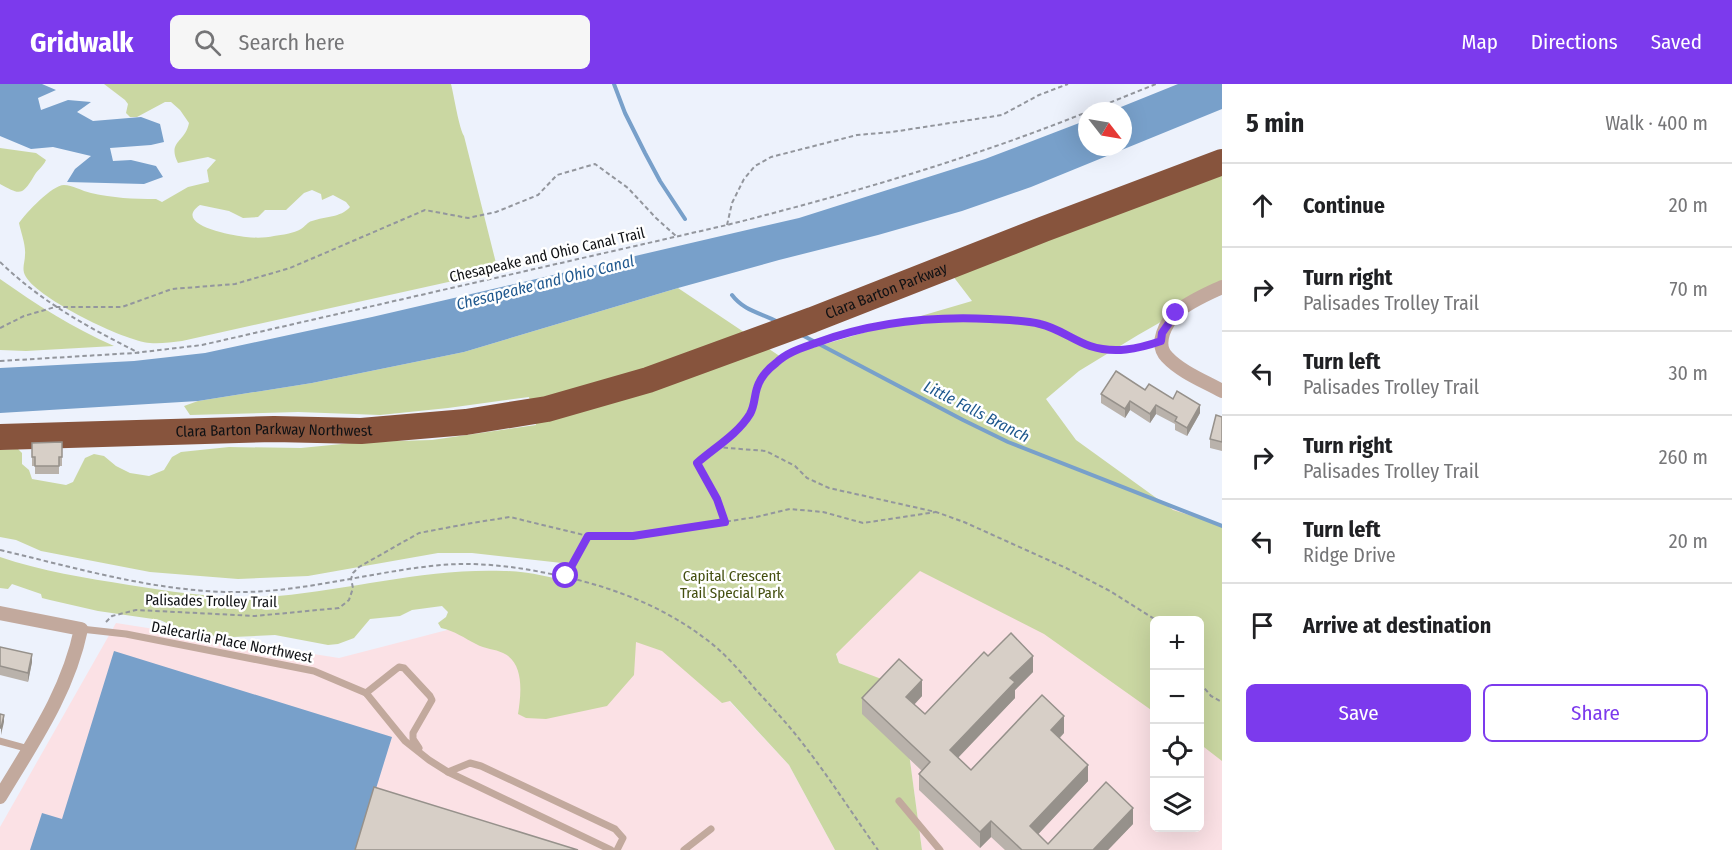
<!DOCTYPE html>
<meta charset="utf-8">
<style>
:root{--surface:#fff;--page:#f6f6f6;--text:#202124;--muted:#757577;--line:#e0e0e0;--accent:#7c3aed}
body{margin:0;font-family:"Fira Sans Condensed",sans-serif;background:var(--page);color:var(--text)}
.controls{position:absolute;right:18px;bottom:18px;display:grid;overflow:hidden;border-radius:9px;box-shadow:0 6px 24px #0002}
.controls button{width:54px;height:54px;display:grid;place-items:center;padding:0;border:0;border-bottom:2px solid var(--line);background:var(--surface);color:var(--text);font:30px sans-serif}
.compass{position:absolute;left:1078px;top:18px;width:54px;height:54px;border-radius:50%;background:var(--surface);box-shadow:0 6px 24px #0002;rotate:121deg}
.stop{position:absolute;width:18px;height:18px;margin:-14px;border:4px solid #7c3aed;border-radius:50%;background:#fff}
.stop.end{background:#7c3aed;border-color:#fff;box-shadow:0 2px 6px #0008}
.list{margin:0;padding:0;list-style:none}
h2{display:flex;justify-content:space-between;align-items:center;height:78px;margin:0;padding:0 24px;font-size:26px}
h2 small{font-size:20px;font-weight:400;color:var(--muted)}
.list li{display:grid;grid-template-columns:39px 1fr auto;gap:18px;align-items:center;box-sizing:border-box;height:84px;padding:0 24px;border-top:2px solid var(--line)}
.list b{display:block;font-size:22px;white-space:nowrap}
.list p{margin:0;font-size:20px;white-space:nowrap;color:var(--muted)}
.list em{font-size:20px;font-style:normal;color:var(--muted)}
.actions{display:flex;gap:12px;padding:18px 24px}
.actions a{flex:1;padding:14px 0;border:2px solid var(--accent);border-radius:9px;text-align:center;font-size:21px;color:var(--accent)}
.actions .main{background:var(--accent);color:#fff}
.icon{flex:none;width:33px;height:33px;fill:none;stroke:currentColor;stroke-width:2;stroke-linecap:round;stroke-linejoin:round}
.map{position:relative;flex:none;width:1222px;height:766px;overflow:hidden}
header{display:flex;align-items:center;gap:36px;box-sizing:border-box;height:84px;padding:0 30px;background:var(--accent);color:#fff}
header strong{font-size:28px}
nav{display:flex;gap:33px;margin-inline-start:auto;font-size:21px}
.search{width:420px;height:54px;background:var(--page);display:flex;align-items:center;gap:15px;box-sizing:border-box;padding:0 21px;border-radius:9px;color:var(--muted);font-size:22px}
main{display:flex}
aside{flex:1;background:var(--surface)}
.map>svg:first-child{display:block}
.industrial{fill:#fbe1e5;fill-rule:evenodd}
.green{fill:#cad7a2;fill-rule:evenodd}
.water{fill:#78a0ca}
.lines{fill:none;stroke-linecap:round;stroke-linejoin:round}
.stream{stroke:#78a0ca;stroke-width:4}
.path{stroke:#93969d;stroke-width:2;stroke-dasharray:4.5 3;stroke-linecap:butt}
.lane{stroke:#c2a99d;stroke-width:7}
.street{stroke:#c2a99d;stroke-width:14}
.highway{stroke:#87543d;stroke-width:26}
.wall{fill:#b9b2ab}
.shaded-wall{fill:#96918b}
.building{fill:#d7cfc7;stroke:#96918b;stroke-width:1.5}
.route{stroke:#7c3aed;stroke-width:8}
.labels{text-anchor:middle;stroke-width:5;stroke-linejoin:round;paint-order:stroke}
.street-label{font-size:15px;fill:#0f1114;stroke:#fff}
.park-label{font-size:15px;fill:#444f10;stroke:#fff}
.water-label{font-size:16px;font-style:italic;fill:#1f588e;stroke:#fff}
</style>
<header>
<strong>Gridwalk</strong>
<div class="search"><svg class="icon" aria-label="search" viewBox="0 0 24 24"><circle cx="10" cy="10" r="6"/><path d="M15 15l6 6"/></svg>Search here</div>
<nav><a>Map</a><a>Directions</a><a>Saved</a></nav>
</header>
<main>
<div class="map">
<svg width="1222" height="766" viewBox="0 0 1222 766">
<rect width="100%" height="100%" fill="#edf2fc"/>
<g class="industrial">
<path d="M1047 371 1222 444V766H922L900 603 839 579 815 500ZM1154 536H1200V744H1154Z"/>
<path d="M586 510 679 563 789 681 835 766H0V743L116 539 339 574Z"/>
</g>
<g class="green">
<path d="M104 0H451C454 12 459 44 464 52L498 187 182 257C172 258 160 260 150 259 124 257 39 215 26 193 21 185 25 179 25 171 26 161 21 149 19 139 26 129 52 101 64 101 72 101 82 107 91 109 113 114 133 115 156 115L162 118 188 103 209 98 207 86 216 76 208 73 178 79C167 57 185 59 189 39L180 26 171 18H165L137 33H130L126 29 128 20 125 16ZM312 106 321 110 322 116 333 111 346 118 350 123C340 134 326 132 312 137 307 138 305 143 301 145 294 149 282 151 274 152 266 154 255 154 246 153 234 152 171 141 200 121L229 127 243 134 258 133 265 126H286L304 109Z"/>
<path d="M0 64 36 69 46 76C43 83 37 86 34 92 22 112 20 111 0 100Z"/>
<path d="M1222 78V203L1138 251 1079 287 1046 315 1076 356 1173 426 1222 441V677L1200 660V536H1154V628L1044 550 920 487 836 570 839 579 900 602 922 766H835L789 681 730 617 722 619 662 567 636 558 634 591 607 622 546 635 526 634 518 630C521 611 525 579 503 569 495 565 485 565 476 560 464 554 455 547 441 544L438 539 446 533 448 528 442 522 412 526 400 532 370 535 354 554 338 560 328 561 275 551 233 553 204 551 182 546 160 536 98 527 50 516 42 514 41 510 12 500 8 505 0 504V473C41 487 86 494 129 501 178 509 228 516 278 512 354 505 427 484 504 487 528 487 552 494 576 499L571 480 472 469H438L308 492 238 495 150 488 41 467 16 456 0 453V366L18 365 22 369V380L29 386 32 395 66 401 73 398 85 374 94 370 104 372 116 382 130 389 149 392 164 386 172 373 181 368 229 363 301 364 362 358 432 356 536 341 529 313 448 324 380 331 298 328 190 331 184 322 198 317 312 299 464 268 678 204 781 273 972 217 946 183Z"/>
<path d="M0 195C37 221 73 244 114 262L26 267 0 266Z"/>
</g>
<g class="water">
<path d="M0 0H42L56 6 38 14 41 26 68 16 91 18 77 28 93 37 141 33 160 40 164 58 151 61 110 64 113 77 131 76 156 82 163 93 144 100 67 98 75 85 91 72 53 63 31 65 0 52Z"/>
<path d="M1178 0H1222V25L1031 103 962 127 878 151 779 176 678 204 464 268 312 299 198 317 0 329V284L134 277 205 269 372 233 799 134 985 75 1087 36V63H1123V27H1111Z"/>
<path d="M114 567 392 653 357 766H30L42 729 62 735Z"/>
</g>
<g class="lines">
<g class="stream">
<path d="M614 0 625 29 645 69 660 97 685 135"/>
<path d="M732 211C744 227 761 229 778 238"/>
<path d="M800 250 963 336 1008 358 1222 442"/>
</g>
<g class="path">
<path d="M1089 27 1156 0"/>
<path d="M727 141 732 119 744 95 755 82 771 73 857 51 892 48 1002 31 1039 11 1068 0"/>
<path d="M0 178C43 219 86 242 139 269"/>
<path d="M0 244 24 232 55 223H122L172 205 235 200 290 184 425 126 468 134 496 128 538 111 557 91 595 80 628 104 656 134 677 153"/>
<path d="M0 277 134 269 202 261 727 141C849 110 970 75 1087 28"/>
<path d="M716 363 766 367 795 382 807 394 829 404 936 428 964 438 1066 484 1110 507 1156 536"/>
<path d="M725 438 717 415 697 379C714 364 738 349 750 329 755 321 754 312 757 303 760 293 769 284 776 278 788 268 803 264 817 258 887 232 964 228 1038 240 1047 241 1056 246 1064 250 1091 262 1117 272 1147 262"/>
<path d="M0 466C81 485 163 510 247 508 313 506 376 487 441 481 476 478 512 482 546 489 601 499 658 519 703 553 723 567 740 587 756 606 770 621 784 636 796 651 826 688 851 728 878 766"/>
<path d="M567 491 588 452"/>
<path d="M106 538 112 532 136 526 255 532 339 524 349 516 353 504 351 495 353 489 359 483 419 449 472 439 510 433 588 452H633L756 433 790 425 823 428 863 439 936 428"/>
<path d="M1200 599 1211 612 1222 618"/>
</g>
<g class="lane">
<path d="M81 545 126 550 314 587 366 609 405 657 429 676 448 688 611 766"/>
<path d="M366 609 395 586 399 583 404 584 430 612 432 616 413 649V655L419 664"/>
<path d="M0 657 29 665"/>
<path d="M448 688 470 679 481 682 615 745 623 754 617 766"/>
<path d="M899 717 940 766"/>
<path d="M684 766 711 745"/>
</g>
<g class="street">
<path d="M1222 203C1207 210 1190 217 1177 228 1166 238 1154 260 1167 273 1181 288 1204 297 1222 307"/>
<path d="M0 529 81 545C68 608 33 658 0 713"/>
</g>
<path class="highway" id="s1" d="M0 353 274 345 361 347 466 338 547 325 648 296 812 236 1044 145 1222 78"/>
</g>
<g class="wall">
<path d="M1145 306 1173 315 1200 329 1187 352 1175 346V340L1156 330 1150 339 1130 326 1125 334 1101 319V310Z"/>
<path d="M1222 333V367L1210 364V355Z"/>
<path d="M62 358V382H59V390H35V382H32V359Z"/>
<path d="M0 563 32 578 28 598 0 591Z"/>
<path d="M988 572 1033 588 1015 606V614L958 674 971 686 1064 649 1060 654 1088 697 1038 750 1048 760 1133 740 1108 766H1005L991 753 980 764 919 706V690L922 687 862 630V614L922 612 914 621 925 630Z"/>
</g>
<g class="shaded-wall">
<path d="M1130 317V326L1125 334V325Z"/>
<path d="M1156 321V330L1150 339V330Z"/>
<path d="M1200 321V329L1187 352V344Z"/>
<path d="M32 570V578L28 598V589Z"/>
<path d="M1033 572V588L1015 606V614L950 682V666L1010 594Z"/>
<path d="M922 596V612L906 629V613Z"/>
<path d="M4 631V638L1 651V644Z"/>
<path d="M1064 632V649L1051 662V646Z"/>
<path d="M1088 681V697L1030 759V742Z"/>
<path d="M1133 724V740L1108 766H1093Z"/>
<path d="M991 737V753L980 764V748Z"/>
</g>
<g class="building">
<path d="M1116 287 1145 306 1149 300 1173 315 1177 307 1200 321 1187 344 1175 337 1177 333 1156 321 1150 330 1130 317 1125 325 1101 310Z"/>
<path d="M1216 331 1222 333V358L1210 355Z"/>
<path d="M62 358V373H59V382H35V373H32V359Z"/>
<path d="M1011 549 1033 572 1010 594 1015 598 950 666 971 686 1042 611 1064 632 1051 646 1088 681 1030 742 1048 760 1106 698 1133 724 1093 766H1022L991 737 980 748 919 690 930 678 862 614 899 575 922 596 906 613 925 630 984 568 988 572Z"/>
<path d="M0 563 32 570 28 589 0 582Z"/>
<path d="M0 630 4 631 1 644H0Z"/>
<path d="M374 703 578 766H355Z"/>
</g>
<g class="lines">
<path class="route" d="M566 492 588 452H633L725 438 717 415 697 379C714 364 738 350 750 330 755 321 754 313 757 304 760 294 768 285 776 279 787 268 802 264 816 259 873 238 930 232 990 235 1006 236 1024 236 1040 240 1058 244 1073 256 1090 262 1114 270 1138 265 1161 257L1162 249 1176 229"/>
</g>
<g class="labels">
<g class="street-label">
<text transform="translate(547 171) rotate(-13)" y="5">Chesapeake and Ohio Canal Trail</text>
<text dy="5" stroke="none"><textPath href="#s1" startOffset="908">Clara Barton Parkway</textPath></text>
<text dy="5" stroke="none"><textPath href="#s1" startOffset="274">Clara Barton Parkway Northwest</textPath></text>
<text transform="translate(211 517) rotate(1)" y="5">Palisades Trolley Trail</text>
<text transform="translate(232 558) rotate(11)" y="5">Dalecarlia Place Northwest</text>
</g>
<g class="park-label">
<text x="732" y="497">Capital Crescent<tspan x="732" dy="17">Trail Special Park</tspan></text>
</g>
<g class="water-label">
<text transform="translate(545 198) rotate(-14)" y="6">Chesapeake and Ohio Canal</text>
<text transform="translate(977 327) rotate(27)" y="6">Little Falls Branch</text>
</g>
</g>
</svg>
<div class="controls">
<button>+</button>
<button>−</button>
<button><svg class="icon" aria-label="locate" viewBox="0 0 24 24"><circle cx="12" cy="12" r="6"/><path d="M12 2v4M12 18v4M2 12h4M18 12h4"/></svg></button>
<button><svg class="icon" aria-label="layers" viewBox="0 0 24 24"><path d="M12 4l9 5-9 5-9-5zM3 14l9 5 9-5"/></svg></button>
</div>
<svg class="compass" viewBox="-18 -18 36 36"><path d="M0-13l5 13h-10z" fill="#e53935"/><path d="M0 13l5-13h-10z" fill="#757577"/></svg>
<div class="stop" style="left:566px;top:492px"></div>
<div class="stop end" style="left:1176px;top:229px"></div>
</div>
<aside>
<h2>5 min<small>Walk · 400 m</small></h2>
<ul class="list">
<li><svg class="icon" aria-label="ahead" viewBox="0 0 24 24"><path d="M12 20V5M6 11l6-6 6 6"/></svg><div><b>Continue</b></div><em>20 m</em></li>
<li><svg class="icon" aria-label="right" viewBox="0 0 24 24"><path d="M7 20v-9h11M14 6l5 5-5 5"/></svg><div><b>Turn right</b><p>Palisades Trolley Trail</p></div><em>70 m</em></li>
<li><svg class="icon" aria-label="left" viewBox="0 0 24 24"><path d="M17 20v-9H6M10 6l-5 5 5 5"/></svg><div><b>Turn left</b><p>Palisades Trolley Trail</p></div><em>30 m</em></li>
<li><svg class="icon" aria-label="right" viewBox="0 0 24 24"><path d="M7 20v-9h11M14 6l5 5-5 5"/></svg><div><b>Turn right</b><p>Palisades Trolley Trail</p></div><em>260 m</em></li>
<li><svg class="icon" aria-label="left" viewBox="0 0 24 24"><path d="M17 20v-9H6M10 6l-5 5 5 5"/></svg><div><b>Turn left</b><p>Ridge Drive</p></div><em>20 m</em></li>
<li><svg class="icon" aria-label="arrive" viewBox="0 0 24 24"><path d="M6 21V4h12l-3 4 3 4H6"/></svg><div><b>Arrive at destination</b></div></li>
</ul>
<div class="actions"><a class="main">Save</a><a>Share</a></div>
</aside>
</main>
